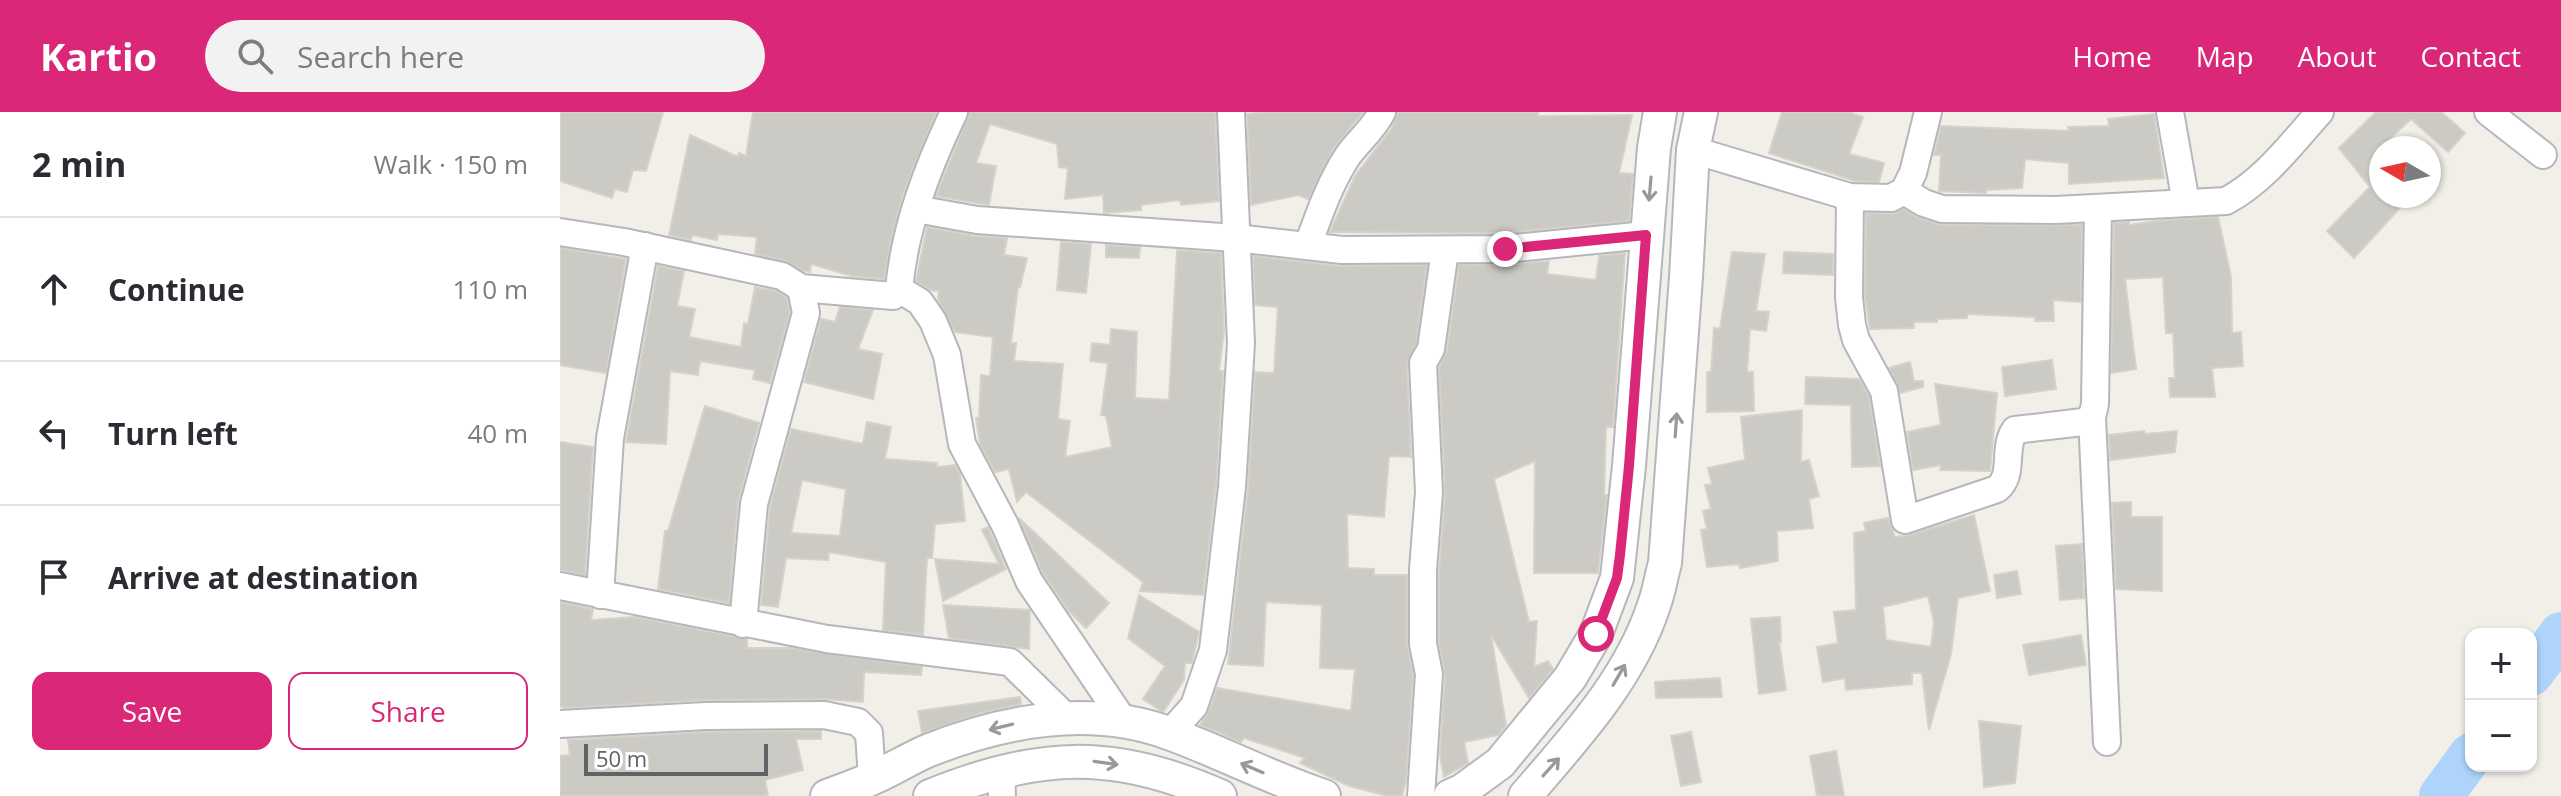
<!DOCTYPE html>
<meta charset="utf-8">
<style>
:root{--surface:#fff;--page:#f2f2f3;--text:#2b2b33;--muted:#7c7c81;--line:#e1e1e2;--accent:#db2777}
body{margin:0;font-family:"Open Sans",sans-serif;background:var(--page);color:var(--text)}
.controls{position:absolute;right:24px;bottom:24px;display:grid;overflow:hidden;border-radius:16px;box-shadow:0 2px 6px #0004}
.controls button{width:72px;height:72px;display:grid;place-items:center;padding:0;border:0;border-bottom:2px solid var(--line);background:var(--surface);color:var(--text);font:40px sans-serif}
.compass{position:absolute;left:1809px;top:24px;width:72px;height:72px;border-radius:50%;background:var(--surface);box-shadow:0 2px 6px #0004;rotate:279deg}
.scale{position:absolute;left:24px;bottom:20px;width:184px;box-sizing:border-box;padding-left:8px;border:4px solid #5f6267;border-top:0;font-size:22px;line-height:28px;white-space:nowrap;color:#5f6267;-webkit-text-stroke:6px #fff;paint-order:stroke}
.stop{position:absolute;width:24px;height:24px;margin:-18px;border:6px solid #db2777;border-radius:50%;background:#fff}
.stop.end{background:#db2777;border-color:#fff;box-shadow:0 2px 8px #0008}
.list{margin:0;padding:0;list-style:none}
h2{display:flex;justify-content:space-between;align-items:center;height:104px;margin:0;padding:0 32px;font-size:34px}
h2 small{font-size:26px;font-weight:400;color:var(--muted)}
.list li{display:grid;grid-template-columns:52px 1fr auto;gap:24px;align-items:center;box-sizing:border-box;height:144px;padding:0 32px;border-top:2px solid var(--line)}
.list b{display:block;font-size:30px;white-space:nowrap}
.list em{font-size:26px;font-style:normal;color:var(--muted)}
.actions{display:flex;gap:16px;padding:24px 32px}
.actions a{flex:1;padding:18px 0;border:2px solid var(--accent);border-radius:16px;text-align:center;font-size:28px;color:var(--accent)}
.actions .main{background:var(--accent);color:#fff}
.icon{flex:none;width:44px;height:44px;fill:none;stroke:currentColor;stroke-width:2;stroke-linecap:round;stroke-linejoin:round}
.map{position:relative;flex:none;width:2001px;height:684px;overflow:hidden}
header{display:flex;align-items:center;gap:48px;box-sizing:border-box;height:112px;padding:0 40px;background:var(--accent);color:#fff}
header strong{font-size:38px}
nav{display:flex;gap:44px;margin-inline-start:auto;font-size:28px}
.search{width:560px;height:72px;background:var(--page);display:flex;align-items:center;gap:20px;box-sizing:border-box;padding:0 28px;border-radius:44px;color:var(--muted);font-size:30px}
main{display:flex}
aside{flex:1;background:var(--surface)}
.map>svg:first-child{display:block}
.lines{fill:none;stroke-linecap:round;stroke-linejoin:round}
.river{stroke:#aed4fb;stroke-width:44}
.building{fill:#cccac4;stroke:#d5d2c7;stroke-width:2;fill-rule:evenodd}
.minor-casing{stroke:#b5b7bc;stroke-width:30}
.tertiary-casing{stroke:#b5b7bc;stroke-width:36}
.minor{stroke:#fff;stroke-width:26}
.tertiary{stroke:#fff;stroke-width:32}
.oneway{stroke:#97999c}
.route{stroke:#db2777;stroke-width:10}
</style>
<header>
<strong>Kartio</strong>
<div class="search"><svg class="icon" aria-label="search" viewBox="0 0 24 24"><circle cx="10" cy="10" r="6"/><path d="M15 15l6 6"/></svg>Search here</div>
<nav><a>Home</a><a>Map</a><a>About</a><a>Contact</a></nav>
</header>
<main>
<aside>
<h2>2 min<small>Walk · 150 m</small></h2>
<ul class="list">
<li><svg class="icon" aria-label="ahead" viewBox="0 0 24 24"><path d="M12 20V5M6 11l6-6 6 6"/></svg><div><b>Continue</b></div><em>110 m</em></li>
<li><svg class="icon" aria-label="left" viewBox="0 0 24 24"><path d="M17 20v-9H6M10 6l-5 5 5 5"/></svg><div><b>Turn left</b></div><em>40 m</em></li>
<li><svg class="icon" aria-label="arrive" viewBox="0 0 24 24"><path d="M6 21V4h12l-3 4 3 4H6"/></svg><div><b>Arrive at destination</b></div></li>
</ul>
<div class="actions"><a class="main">Save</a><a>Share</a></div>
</aside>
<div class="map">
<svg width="2001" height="684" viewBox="0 0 2001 684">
<rect width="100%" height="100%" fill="#f1efe8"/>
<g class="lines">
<g class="river">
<path d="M1971 562 2001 522"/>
<path d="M1881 684 1911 643"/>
</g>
</g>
<g class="building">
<path d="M0 0H103L86 59 73 58 67 80 55 77 52 86 0 69Z"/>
<path d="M193 0H376L343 82 331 128 324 167 292 164 251 152 250 160 243 159 226 149 195 142 197 125 158 122 157 128 132 123 131 128 109 123 130 23 178 45 179 41 186 44Z"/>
<path d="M410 0H655L659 89 621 93 620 88 581 93V98L544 101 543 83 505 87 508 56 499 55 497 32 430 12 416 51 436 54 429 93 376 84Z"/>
<path d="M710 0H803L773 37 748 87 738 83 691 93 687 2Z"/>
<path d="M838 0H978V4L1072 3 1059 61 1073 62 1069 109 944 121 770 120 795 64 832 16Z"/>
<path d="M1222 0H1289L1303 5 1289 42 1324 51 1319 70 1295 69 1209 41Z"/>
<path d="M1816 0H1881L1905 21 1888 40 1851 7 1821 35V84H1851L1794 146 1767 119 1810 75 1779 36Z"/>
<path d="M1594 2 1604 66 1509 72V51L1465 47 1462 76 1426 78V81L1379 79 1381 43H1374L1381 14 1509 19 1508 15 1549 14 1548 7Z"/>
<path d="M1344 97 1359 106 1382 113H1522L1521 190 1493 188 1494 209H1475V205L1407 202V206L1377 207V210H1354V216L1310 217 1305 184 1306 101 1331 102Z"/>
<path d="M1658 105 1671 165 1672 221 1681 220 1683 254 1652 256 1655 285H1610L1609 266H1615L1613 221H1606L1603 165 1565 167 1576 257 1551 261 1554 111 1569 110V113L1595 109Z"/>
<path d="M367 115 414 124 447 126 444 143 467 146 460 175H458L451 231H456L454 249 503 252 498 307 510 309 505 345 552 335 546 304 541 303 548 251 530 249 532 231 550 233 551 217 577 220 575 286 609 288 617 138 661 141 664 219 659 259H663L656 374 643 483 580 479 583 470 466 380 457 390 449 357 435 360 420 332 416 306H419L421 263 430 264 433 225 395 220 378 187 379 179 370 178 356 169Z"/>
<path d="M501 130 531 132 526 181 497 178Z"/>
<path d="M546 133 580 135 579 146 546 145Z"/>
<path d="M0 136 66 147 46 261 0 253Z"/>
<path d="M1172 140 1205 142 1196 199 1209 200 1206 219 1190 217 1187 260H1193L1194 299 1147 300V260H1151L1154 216 1160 217Z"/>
<path d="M1224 140 1273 142V163L1223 161Z"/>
<path d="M1065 141 1053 315H1046L1044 383H1047L1038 461H974L975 349 934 367 969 510 977 509 974 555 988 549 993 557 969 586 931 523 946 613 938 623 904 630 908 651 884 665 880 643 885 563 879 530V463L885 379 879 255 887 239 899 153H946L989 149 987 162 1036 168 1039 144Z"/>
<path d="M693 144 780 154 867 153 856 232 847 252 851 345 829 344 824 405 787 402 788 456 814 457V463H847V532L853 563 846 668 842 684H828L789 674 740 651 745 646 684 626 681 630 640 613 649 599 657 576 791 599 795 557 760 556 762 493 706 490 703 554 668 552 688 377 695 260 714 261 718 195 695 193Z"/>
<path d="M98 154 124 159 117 194 135 197 129 225 181 235 184 211 188 212 195 175 216 179 227 186 230 200 210 271 193 267 195 258 140 249 138 263 110 259 106 332 66 330Z"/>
<path d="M280 195 313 198 298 237 322 242 313 287 244 270 261 207 275 210Z"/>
<path d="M1492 248 1496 277 1445 284 1442 255Z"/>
<path d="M1350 250 1354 269H1363V275L1340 281 1329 256Z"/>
<path d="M1246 265 1299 267 1309 284 1320 354 1292 355 1291 293 1245 292Z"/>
<path d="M1375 272 1437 281 1430 359 1380 358 1381 353 1353 358 1347 320 1381 313Z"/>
<path d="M145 294 199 311 178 390 169 491 98 477 105 419H108Z"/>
<path d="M1242 298 1241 350 1249 348 1259 384 1249 387 1253 416 1217 419 1218 449 1180 456 1179 452 1147 455 1141 418 1147 417 1143 399 1151 397 1145 373 1152 372 1148 356 1185 348 1181 305Z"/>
<path d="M307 310 331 315 325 347 377 351V355L395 353 400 362 405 409 375 412 372 446H367L363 523 323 518 326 450 269 440 268 448 226 446 218 495 201 493 210 395 231 317 303 332ZM242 368 286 377 280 424 231 421Z"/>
<path d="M1584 319 1585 322 1617 319 1615 340 1550 348 1549 323Z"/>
<path d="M0 330 33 335 25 463 0 458Z"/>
<path d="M1571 390V405H1602V479L1556 477 1552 391Z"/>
<path d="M1414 403 1430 479 1398 486 1391 542 1369 618 1362 561H1352V572L1286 578 1285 566 1263 570 1257 535 1278 531 1274 500 1296 498 1294 421 1306 419 1304 411 1328 406 1335 425 1349 423ZM1368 484 1374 510 1371 535 1326 528 1323 495Z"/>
<path d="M459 406 549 491 526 516 509 499 483 461Z"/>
<path d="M428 415 446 457 383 489 375 447 439 452 422 418Z"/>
<path d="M1522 432 1524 486 1500 488 1496 434Z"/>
<path d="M1457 459 1461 482 1437 486 1434 463Z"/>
<path d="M579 483 639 520 632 551H625L624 568 603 600 583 587 605 554 568 526Z"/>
<path d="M0 490 33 497 31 508 75 505 187 527V536H230L362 555 361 563 304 560 303 590 264 587 146 588 4 596 0 594Z"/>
<path d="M383 493 470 498 469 537 389 526Z"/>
<path d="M1220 505 1221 530H1219L1226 578 1199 582 1191 507Z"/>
<path d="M1521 523 1526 553 1469 563 1463 533Z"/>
<path d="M1160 566 1162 585 1096 586 1095 570Z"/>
<path d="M460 585 461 592 421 601 362 621 358 599Z"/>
<path d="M1419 609 1461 614 1455 671 1424 675Z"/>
<path d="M261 619V627H236L243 658 205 668 208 684H0V644L10 643 8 628 146 620Z"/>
<path d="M1131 620 1141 670 1121 674 1111 624Z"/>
<path d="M1276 639 1284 684H1257L1250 644Z"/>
</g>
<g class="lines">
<defs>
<g id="minor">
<path d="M1610 0 1626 91"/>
<path d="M1928 0 1983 43"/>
<path d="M1133 38 1290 85 1331 86 1344 79 1353 61 1368 0"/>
<path d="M1344 79 1364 91 1382 97 1496 98 1666 89C1705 68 1731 32 1760 0"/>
<path d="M1290 85 1289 185 1292 213 1296 228 1324 279 1345 408 1437 377C1455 363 1442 336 1455 318L1523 310 1532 305"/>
<path d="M1538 96 1535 292 1532 305 1547 630"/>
<path d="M356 97 417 108 676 126 782 138 945 137 1086 123"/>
<path d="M0 120 64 130 222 164 241 176 333 184 339 177"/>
<path d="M748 133C759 103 769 73 787 45 798 29 813 18 822 0"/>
<path d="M339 177 360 190 373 209 387 243 402 332 445 413 469 469 563 608"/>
<path d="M339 177C345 114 367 57 394 0"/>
<path d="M0 474 267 527 450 550 507 606"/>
<path d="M40 483 50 326 85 134"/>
<path d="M183 512 194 392 246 201 241 176"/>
<path d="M0 612 146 604 264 603 298 610 309 621 312 667"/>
<path d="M610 621 634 594 653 538 672 375 681 231 671 0"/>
<path d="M441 660 442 684"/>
<path d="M861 684 869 562 863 532V458L869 380 863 251 871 237 885 138"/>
</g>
<g id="tertiary">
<path d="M267 684C282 678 298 673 313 666 331 658 349 647 367 639 445 608 531 592 611 622 663 641 712 667 764 684"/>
<path d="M370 684C477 640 554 637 660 684"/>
<path d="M890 684 903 678 940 651 1010 566 1036 522 1057 466 1069 354 1094 36 1100 0"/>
<path d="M965 684C1014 627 1070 567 1094 493 1099 480 1101 465 1105 451L1126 165 1133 38 1141 0"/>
</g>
</defs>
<use href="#minor" class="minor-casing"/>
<use href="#tertiary" class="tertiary-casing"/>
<use href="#minor" class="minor"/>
<use href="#tertiary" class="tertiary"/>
</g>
<defs><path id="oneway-shaft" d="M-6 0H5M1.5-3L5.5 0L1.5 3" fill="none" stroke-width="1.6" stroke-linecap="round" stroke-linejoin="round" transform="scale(2)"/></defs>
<g class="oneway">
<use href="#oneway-shaft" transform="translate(1090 77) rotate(95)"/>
<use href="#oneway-shaft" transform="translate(1116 313) rotate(-86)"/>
<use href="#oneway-shaft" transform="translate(1059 563) rotate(-60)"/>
<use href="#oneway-shaft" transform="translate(441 615) rotate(166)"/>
<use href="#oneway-shaft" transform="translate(546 651) rotate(8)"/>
<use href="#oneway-shaft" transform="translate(991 655) rotate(-48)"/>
<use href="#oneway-shaft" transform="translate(692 656) rotate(-157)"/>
</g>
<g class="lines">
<path class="route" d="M945 137 1086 123 1069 354 1060 443 1057 466 1036 522"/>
</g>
</svg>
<div class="controls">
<button>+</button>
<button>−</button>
</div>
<svg class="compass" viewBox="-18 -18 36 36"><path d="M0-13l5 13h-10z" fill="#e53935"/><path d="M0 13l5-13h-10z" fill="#7c7c81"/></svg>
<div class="scale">50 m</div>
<div class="stop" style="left:1036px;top:522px"></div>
<div class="stop end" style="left:945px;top:137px"></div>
</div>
</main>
